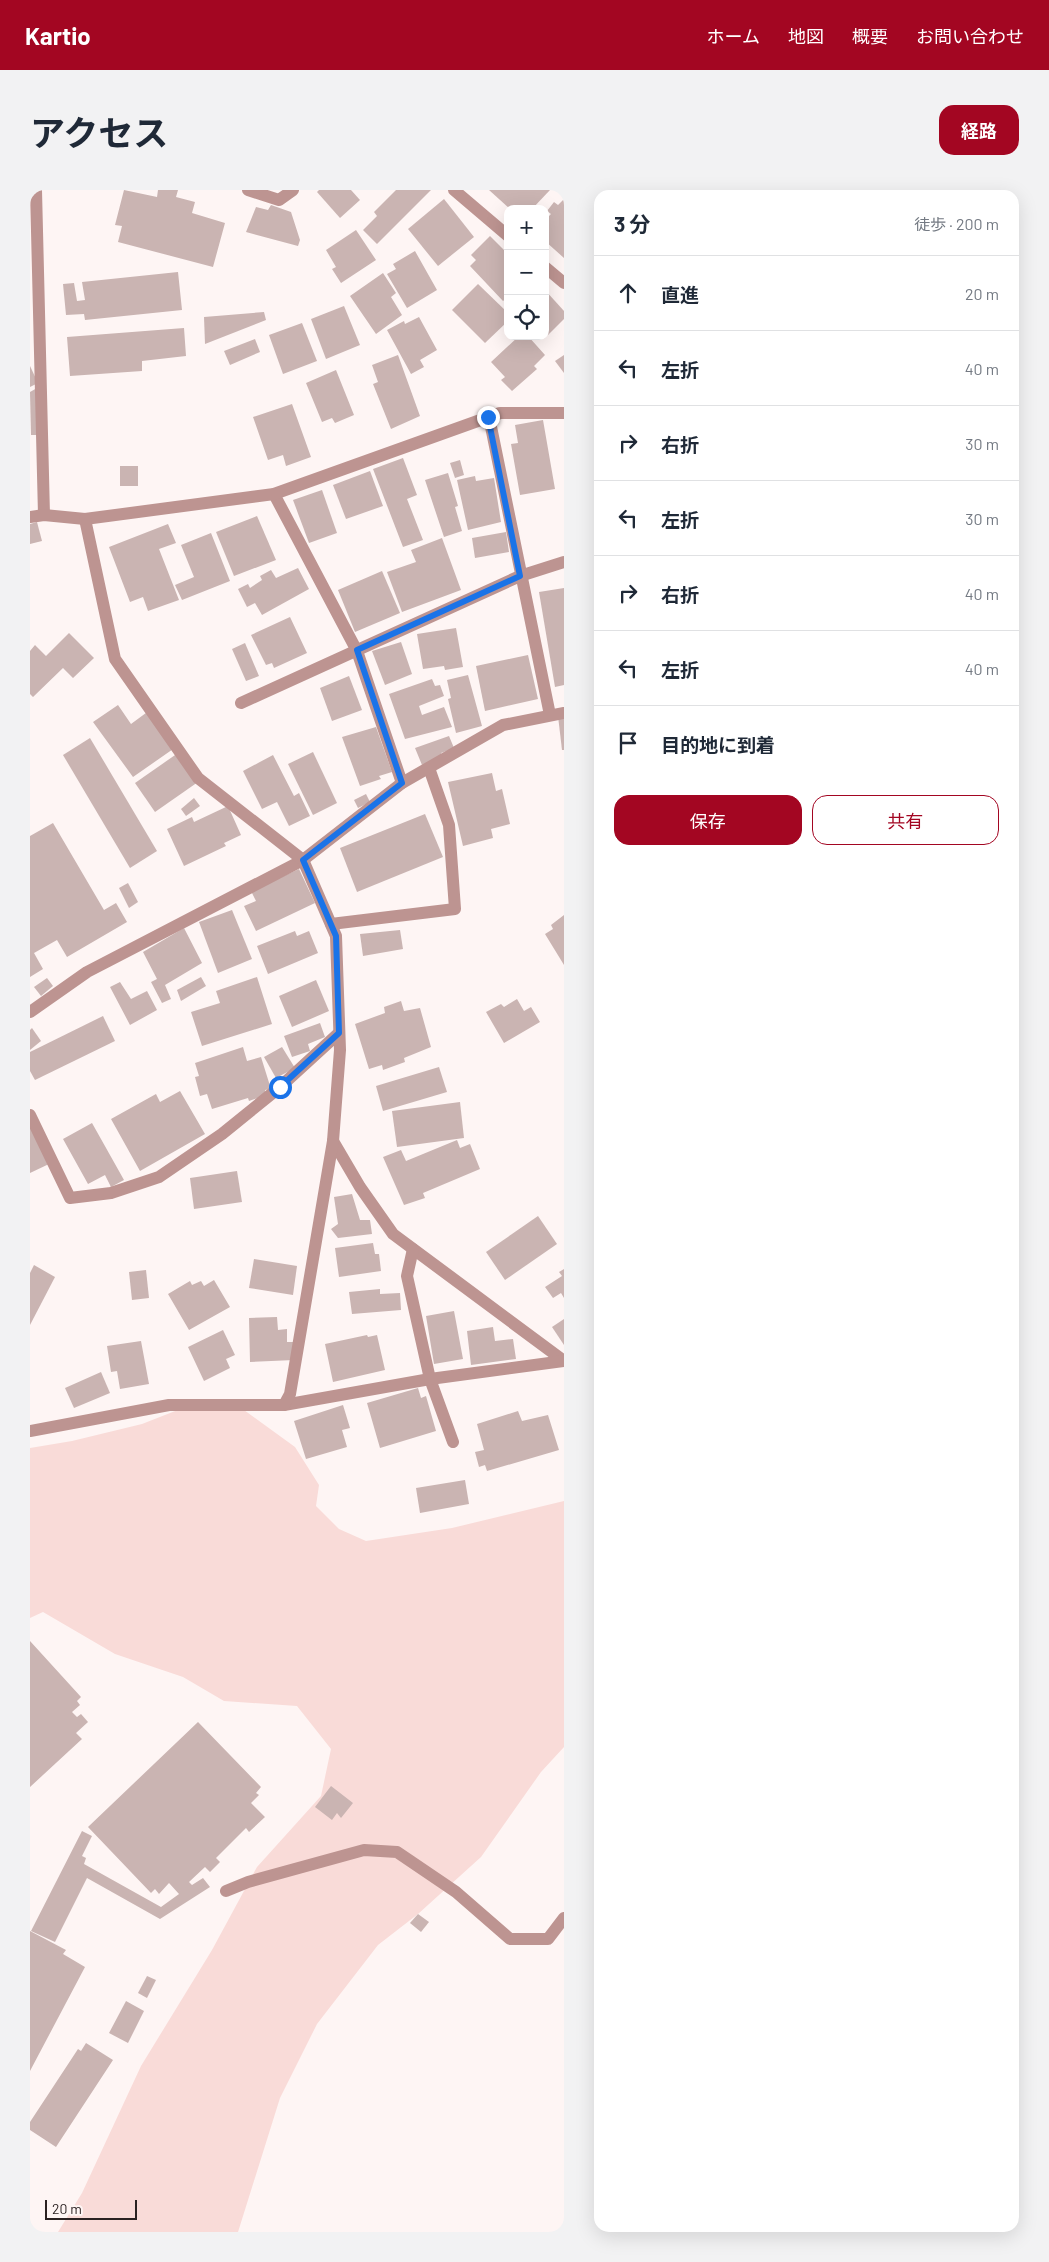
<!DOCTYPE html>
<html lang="ja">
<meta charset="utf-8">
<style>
:root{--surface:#fff;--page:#f2f2f3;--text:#1f2937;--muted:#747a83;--line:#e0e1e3;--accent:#a30622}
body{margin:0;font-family:Barlow,"Noto Sans JP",sans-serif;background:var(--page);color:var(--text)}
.controls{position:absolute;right:15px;top:15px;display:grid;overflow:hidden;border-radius:10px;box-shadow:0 5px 20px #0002}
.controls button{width:45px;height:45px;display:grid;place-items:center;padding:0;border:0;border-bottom:1px solid var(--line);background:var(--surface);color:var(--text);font:25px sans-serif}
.scale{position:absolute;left:15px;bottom:12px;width:92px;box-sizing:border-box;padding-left:5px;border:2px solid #2a2121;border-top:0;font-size:14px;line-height:18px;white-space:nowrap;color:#2a2121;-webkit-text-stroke:4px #fef5f4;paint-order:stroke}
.stop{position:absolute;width:15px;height:15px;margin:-11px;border:4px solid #1a73e8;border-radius:50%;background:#fff}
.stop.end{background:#1a73e8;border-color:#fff;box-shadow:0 1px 5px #0008}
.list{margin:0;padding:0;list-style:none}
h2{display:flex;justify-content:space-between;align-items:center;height:65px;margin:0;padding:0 20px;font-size:21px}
h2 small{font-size:16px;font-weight:400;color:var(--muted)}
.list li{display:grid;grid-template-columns:32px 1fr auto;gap:15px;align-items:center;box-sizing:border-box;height:75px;padding:0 20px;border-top:1px solid var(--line)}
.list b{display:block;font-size:19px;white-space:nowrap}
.list em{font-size:16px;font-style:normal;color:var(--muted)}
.actions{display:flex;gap:10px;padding:15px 20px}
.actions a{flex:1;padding:11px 0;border:1px solid var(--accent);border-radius:15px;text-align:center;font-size:18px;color:var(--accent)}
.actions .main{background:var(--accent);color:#fff}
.icon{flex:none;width:28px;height:28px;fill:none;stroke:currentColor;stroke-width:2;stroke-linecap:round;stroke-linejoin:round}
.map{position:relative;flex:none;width:534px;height:2042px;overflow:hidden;border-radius:15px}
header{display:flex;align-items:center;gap:30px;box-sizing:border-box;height:70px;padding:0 25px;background:var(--accent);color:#fff}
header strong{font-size:24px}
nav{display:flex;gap:28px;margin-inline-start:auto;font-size:18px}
.intro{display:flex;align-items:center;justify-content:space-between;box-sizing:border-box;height:120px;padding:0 30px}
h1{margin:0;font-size:35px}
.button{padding:12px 22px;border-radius:15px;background:var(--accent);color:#fff;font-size:18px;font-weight:700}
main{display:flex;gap:30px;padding:0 30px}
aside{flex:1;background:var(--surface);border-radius:15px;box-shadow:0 5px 20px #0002}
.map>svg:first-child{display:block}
.green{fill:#f9dbd8}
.building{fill:#cab4b2}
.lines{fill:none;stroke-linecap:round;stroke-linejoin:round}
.street{stroke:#bd9491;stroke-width:12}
.route{stroke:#1a73e8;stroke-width:6}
</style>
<header>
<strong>Kartio</strong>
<nav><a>ホーム</a><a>地図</a><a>概要</a><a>お問い合わせ</a></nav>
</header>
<div class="intro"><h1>アクセス</h1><a class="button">経路</a></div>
<main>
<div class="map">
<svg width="534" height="2042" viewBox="0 0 534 2042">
<rect width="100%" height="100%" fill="#fef5f4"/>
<path class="green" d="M203 1212 265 1257 289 1295 286 1316 309 1339 336 1351 422 1338 534 1311V1557L511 1582 451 1667 388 1724 348 1755 287 1834 250 1908 208 2042H28L52 2003 111 1876 182 1760 227 1677 291 1606 301 1559 267 1516 194 1511 153 1487 85 1464 13 1422 0 1428V1258L42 1251 112 1234 158 1216Z"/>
<g class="building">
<path d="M94 0 127 7 128 0H148L146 7 165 12 162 23 195 33 183 77 88 52 92 36 85 35Z"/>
<path d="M289 0H321L330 10 310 28 287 2Z"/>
<path d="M366 0H401L347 54 333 40 347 26 344 22Z"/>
<path d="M459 0H520L502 19H480Z"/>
<path d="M414 9 444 47 408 76 378 39Z"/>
<path d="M534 9V68L515 51V30L521 24 517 21 524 12 528 15Z"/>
<path d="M241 15 261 22 270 50 268 56 216 42 226 17 238 20Z"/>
<path d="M326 40 346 70 311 93 302 79 306 77 296 60Z"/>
<path d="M460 46 478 64V107L473 111 440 76 446 70 441 65Z"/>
<path d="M385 61 407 100 377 118 357 84 366 79 363 74Z"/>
<path d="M148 82 152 120 55 130 54 124 36 125 33 94 44 93 47 111 55 110 52 92Z"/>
<path d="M353 83 366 103 361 107 372 125 346 144 320 106Z"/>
<path d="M448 94 478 123V131L455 153 422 120Z"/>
<path d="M515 100 534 121V129L518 145 515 141Z"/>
<path d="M314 116 330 155 296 169 281 129Z"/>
<path d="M234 122 236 130 175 154 174 127Z"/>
<path d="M389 127 407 160 390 170 394 177 381 184 357 140 374 131 375 134Z"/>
<path d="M272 133 287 171 253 184 239 145Z"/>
<path d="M154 138 156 166 112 171V181L40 186 37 147Z"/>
<path d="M489 146H498L515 165 504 176 507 179 482 201 471 190 475 187 461 172Z"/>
<path d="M225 149 230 162 200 175 194 161Z"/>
<path d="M368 165 390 226 361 239 343 194 348 192 342 175Z"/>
<path d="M534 165V183L525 171Z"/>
<path d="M0 176 8 193 0 197Z"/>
<path d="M306 180 324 225 305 233 302 228 292 232 276 193Z"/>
<path d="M7 198 8 245H1L0 202Z"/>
<path d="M262 214 281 267 256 276 253 265 238 270 223 227Z"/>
<path d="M513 230 525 299 490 305 481 254 488 253 485 235Z"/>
<path d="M373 268 387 305 377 309 393 350 373 357 343 279Z"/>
<path d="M430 270 434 285 425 288 420 273Z"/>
<rect x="90" y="276" width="18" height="20"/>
<path d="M340 281 353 316 316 329 303 295Z"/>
<path d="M418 283 428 316 425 317 432 341 414 347 395 290Z"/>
<path d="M445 286 446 291 464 288 471 332 438 340 427 290Z"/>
<path d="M292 300 307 343 279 353 263 310Z"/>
<path d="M227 326 246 370 204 386 186 342Z"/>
<path d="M7 332 12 351 0 354V334Z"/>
<path d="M138 334 146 353 129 359 149 410 118 421 113 407 100 412 79 357Z"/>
<path d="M476 342 479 362 445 368 442 348Z"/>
<path d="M181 343 200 391 152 410 145 395 164 387 151 355Z"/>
<path d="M412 348 431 400 372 422 357 382 386 372 381 360Z"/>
<path d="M268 378 279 399 232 425 225 413 217 417 208 399 218 394 220 398 232 390 230 386 241 380 246 388Z"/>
<path d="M352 381 370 423 325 442 308 400Z"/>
<path d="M534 398V495L525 497 509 402Z"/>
<path d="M260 427 277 463 244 478 242 473 236 475 221 445Z"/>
<path d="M426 438 433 477 415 480 414 476 393 479 387 444Z"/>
<path d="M39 443 64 468 43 488 33 478 3 507 0 504V461L5 455 16 466Z"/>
<path d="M371 452 382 484 355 495 342 461Z"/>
<path d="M215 453 229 486 216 491 202 459Z"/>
<path d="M498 465 508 509 455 521 446 476Z"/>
<path d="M438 485 452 536 426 543 418 509 421 508 417 490Z"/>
<path d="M319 486 332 520 302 531 290 498Z"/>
<path d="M402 489 405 496 410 495 414 506 389 516 392 525 414 517 422 537 375 549 359 504Z"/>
<path d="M88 515 101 534 120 520 146 557 103 587 63 532Z"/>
<path d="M534 525V560H532L528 526Z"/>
<path d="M346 537 362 582 349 586 351 589 330 596 312 547Z"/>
<path d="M419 546 424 558 411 563 413 568 392 575 385 558Z"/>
<path d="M60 548 127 661 100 678 33 565Z"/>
<path d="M283 562 307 613 283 625 258 574Z"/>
<path d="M148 563 168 592 125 622 105 593Z"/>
<path d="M243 565 264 606 269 603 280 626 259 636 247 612 232 619 213 581Z"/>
<path d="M462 583 466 601 472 599 480 634 461 639 463 648 433 656 418 592Z"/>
<path d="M336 604 340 612 328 618 324 610Z"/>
<path d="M164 608 170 616 156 626 151 619Z"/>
<path d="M198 616 211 645 194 653 196 656 154 676 137 639 162 627 164 632Z"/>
<path d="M395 624 413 667 327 702 310 658Z"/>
<path d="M23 633 74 720 86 713 97 732 37 767 27 750 4 763 13 779 0 787V646Z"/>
<path d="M269 679 285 713 226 741 214 716 226 711 221 701Z"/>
<path d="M98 693 108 712 99 718 89 698Z"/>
<path d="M202 720 222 769 188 783 169 732Z"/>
<path d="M534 725V775L515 744 523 739 521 735Z"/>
<path d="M154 738 172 773 135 795 141 809 132 813 121 792 127 789 113 762Z"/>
<path d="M370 740 373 759 333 766 330 744Z"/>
<path d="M265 741 267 746 279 741 288 763 238 784 227 756Z"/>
<path d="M171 787 176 796 151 811 147 800Z"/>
<path d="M227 787 242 834 172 856 161 822 190 813 186 801Z"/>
<path d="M17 788 23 796 11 806 4 797Z"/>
<path d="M286 790 299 821 262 837 249 806Z"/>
<path d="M90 792 101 809 117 801 127 820 100 835 80 797Z"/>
<path d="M487 809 494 821 501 817 510 832 474 853 456 822 471 814 474 817Z"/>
<path d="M371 811 374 821 390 818 401 857 374 868 375 872 353 880 352 875 339 879 325 834 355 823 354 817Z"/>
<path d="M73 826 85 851 5 890 0 881V862Z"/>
<path d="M290 833 295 847 278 854 280 861 262 867 254 846Z"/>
<path d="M2 838 11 851 0 860V840Z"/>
<path d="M213 857 217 871 231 867 241 899 235 900 236 905 219 911 218 908 182 919 177 904 170 906 165 887 169 886 165 873Z"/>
<path d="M252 857 265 878 246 888 234 867Z"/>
<path d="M409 877 417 902 353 921 346 896Z"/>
<path d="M150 901 175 944 110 981 81 929 126 904 130 912Z"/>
<path d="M430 912 434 948 367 957 362 921Z"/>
<path d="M0 932 19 974 0 983Z"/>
<path d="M62 933 94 990 81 997 75 985 58 994 33 949Z"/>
<path d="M427 950 430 958 440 954 450 979 393 1003 395 1008 374 1015 353 967 371 960 376 971Z"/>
<path d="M207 981 212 1012 164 1019 160 988Z"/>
<path d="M322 1004 330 1030H340L342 1044 308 1048 301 1039 308 1034 304 1007Z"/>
<path d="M508 1026 527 1054 475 1090 456 1062Z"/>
<path d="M343 1053 345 1064H349L351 1081 309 1087 305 1058Z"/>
<path d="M224 1069 267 1076 263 1105 219 1098Z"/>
<path d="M4 1075 25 1087 0 1135V1083Z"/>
<path d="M534 1079V1108L531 1103 523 1108 515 1097 532 1086 529 1082Z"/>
<path d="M116 1080 119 1108 102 1110 99 1082Z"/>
<path d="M184 1090 200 1117 159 1140 138 1104 160 1091 162 1095 171 1091 174 1096Z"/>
<path d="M350 1099V1104L370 1103 371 1120 322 1124 319 1102Z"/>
<path d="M424 1121 433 1169 404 1174 396 1126Z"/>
<path d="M247 1127 248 1140 257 1139V1152H264V1170L220 1172 219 1128Z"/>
<path d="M534 1129V1155L522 1137Z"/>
<path d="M463 1137 465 1151 483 1149 486 1169 441 1175 437 1141Z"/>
<path d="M193 1140 205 1165 196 1169 200 1178 174 1191 158 1157Z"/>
<path d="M337 1145 338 1147 347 1145 355 1180 303 1192 295 1154Z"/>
<path d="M111 1151 119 1194 90 1199 87 1181 81 1182 77 1156Z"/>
<path d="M71 1182 80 1203 44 1218 35 1198Z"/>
<path d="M388 1198 391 1208 396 1206 406 1241 350 1258 337 1213Z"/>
<path d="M313 1215 320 1238 312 1240 317 1257 276 1269 264 1231Z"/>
<path d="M488 1221 492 1231 518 1225 529 1260 457 1281 455 1275 449 1277 445 1262 454 1260 447 1234Z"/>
<path d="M435 1290 439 1314 390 1323 386 1298Z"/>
<path d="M0 1451 51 1507 47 1511 50 1515 42 1522 47 1527 51 1524 58 1532 46 1543 52 1549 0 1597Z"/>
<path d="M168 1532 231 1597 226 1603 229 1605 221 1613 235 1627 219 1642 216 1638 186 1668 190 1672 180 1682 175 1677 159 1692 162 1695 173 1688 180 1697 130 1729 57 1688 25 1752 1 1741 52 1641 62 1646 52 1666 56 1668 54 1674 131 1717 149 1704 139 1693 129 1704 125 1699 121 1703 58 1637Z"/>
<path d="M301 1596 323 1613 311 1628 307 1623 302 1630 285 1617Z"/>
<path d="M388 1724 399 1732 391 1742 380 1733Z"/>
<path d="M0 1741 36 1760 33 1764 55 1777 0 1881Z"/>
<path d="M117 1786 126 1790 117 1808 108 1803Z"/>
<path d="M96 1811 114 1821 98 1853 79 1843Z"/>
<path d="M56 1853 83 1870 26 1957 0 1940V1932L48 1859 51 1861Z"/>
</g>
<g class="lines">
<g class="street">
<path d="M6 0 14 325"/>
<path d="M218 0 249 10 263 0"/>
<path d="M424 0 478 46"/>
<path d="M515 77 534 93"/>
<path d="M459 227 520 525"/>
<path d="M244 304 327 461 372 593"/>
<path d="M0 327 14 325 55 329 244 304 470 223H534"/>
<path d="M211 513 490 386 534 372"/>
<path d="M301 734 425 719 419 635 399 578"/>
<path d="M0 822 57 782 273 670 372 593 473 535 534 523"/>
<path d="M0 925 40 1008 81 1003 129 987 192 944 250 897 309 843"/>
<path d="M303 951 330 997 363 1044 534 1171"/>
<path d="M383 1059 377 1086 400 1189 423 1252"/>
<path d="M254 1215 400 1189 534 1171"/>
<path d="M0 1241 139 1215H254L260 1204 303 951 310 860 306 746 273 670 168 588 85 469 55 329"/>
<path d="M196 1701 218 1692 334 1660 367 1662 426 1702 480 1749H518L534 1728"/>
</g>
</g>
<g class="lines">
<path class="route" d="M250 897 309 843 306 746 273 670 372 593 327 460 490 386 458 227"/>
</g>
</svg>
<div class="controls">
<button>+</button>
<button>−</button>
<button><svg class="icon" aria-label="locate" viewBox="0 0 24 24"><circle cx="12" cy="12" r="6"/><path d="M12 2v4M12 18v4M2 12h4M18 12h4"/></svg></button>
</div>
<div class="scale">20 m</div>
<div class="stop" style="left:250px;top:897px"></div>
<div class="stop end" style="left:458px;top:227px"></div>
</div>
<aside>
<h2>3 分<small>徒歩 · 200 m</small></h2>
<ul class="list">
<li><svg class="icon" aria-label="ahead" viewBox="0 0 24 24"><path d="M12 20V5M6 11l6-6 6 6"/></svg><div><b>直進</b></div><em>20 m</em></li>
<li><svg class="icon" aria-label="left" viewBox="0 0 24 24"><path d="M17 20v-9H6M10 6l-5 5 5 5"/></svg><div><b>左折</b></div><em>40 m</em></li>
<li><svg class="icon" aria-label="right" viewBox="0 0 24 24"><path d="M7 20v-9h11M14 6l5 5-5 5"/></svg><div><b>右折</b></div><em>30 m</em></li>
<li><svg class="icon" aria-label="left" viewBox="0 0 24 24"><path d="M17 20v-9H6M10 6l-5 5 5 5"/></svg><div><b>左折</b></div><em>30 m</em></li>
<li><svg class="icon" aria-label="right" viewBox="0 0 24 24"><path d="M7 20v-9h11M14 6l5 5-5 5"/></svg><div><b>右折</b></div><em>40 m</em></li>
<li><svg class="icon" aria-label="left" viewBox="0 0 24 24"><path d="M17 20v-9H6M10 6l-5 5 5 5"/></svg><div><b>左折</b></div><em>40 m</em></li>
<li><svg class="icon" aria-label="arrive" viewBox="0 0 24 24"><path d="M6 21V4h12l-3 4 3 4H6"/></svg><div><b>目的地に到着</b></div></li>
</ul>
<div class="actions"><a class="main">保存</a><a>共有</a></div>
</aside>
</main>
